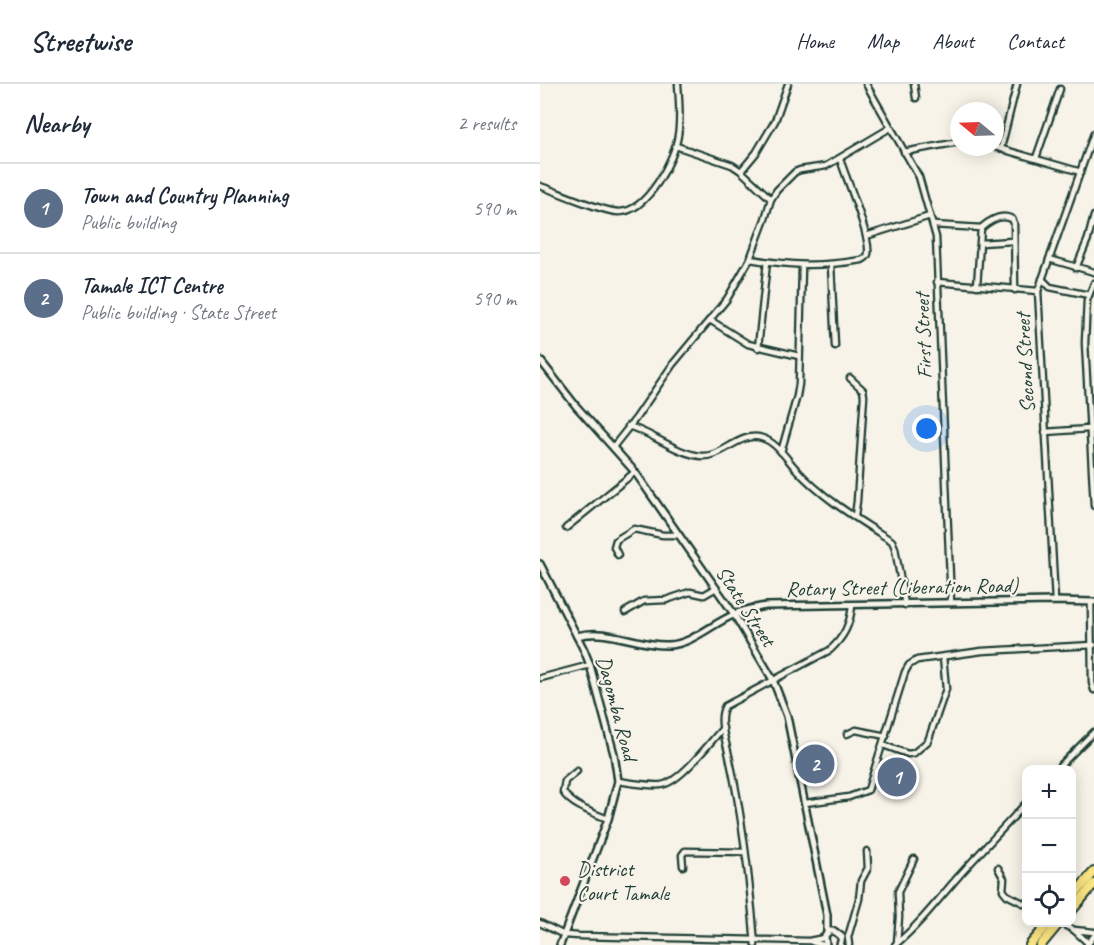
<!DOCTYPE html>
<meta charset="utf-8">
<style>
:root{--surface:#fff;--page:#f6f6f7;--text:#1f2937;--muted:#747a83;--line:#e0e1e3;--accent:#7c3aed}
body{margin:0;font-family:Caveat,sans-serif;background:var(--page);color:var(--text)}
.controls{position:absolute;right:18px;bottom:18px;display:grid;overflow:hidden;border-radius:12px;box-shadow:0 3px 15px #0003}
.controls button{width:54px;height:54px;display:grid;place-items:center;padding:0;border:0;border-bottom:2px solid var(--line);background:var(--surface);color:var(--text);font:30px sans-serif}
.compass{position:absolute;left:410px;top:18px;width:54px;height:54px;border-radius:50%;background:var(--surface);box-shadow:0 3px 15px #0003;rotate:289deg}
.you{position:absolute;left:387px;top:345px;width:21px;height:21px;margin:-15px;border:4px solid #fff;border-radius:50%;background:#1a73e8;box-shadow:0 0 0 9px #1a73e833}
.badge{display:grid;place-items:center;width:39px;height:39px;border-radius:50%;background:var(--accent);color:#fff;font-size:20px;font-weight:700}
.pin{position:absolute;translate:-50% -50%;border:3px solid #fff;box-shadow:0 2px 6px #0006}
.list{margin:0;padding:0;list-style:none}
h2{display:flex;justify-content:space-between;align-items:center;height:78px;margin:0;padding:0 24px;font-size:26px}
h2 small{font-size:20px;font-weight:400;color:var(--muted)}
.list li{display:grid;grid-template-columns:39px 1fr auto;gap:18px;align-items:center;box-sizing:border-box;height:90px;padding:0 24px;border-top:2px solid var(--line)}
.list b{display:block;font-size:22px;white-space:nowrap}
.list p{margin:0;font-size:20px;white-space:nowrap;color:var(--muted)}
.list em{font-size:20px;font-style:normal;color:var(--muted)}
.icon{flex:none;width:33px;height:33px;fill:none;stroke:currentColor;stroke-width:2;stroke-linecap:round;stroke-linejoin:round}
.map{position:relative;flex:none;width:554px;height:861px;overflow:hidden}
header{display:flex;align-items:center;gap:36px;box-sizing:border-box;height:84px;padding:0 30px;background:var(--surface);border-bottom:2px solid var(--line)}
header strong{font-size:28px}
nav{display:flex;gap:33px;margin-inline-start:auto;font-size:21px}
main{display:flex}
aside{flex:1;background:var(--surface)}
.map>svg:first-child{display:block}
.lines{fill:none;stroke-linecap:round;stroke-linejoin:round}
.minor-casing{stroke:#1f3d34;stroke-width:9}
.tertiary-casing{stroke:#1f3d34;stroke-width:10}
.trunk-casing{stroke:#1f3d34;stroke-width:12}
.minor{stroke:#f7f3e8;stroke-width:4.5}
.tertiary{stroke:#f7f3e8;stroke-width:5}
.trunk{stroke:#f8e281;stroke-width:8}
.poi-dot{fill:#d1495b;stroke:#f7f3e8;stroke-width:2}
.labels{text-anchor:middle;stroke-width:4.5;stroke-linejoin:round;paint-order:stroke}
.street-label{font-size:21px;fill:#1f3d34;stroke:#f7f3e8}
.poi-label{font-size:21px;fill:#1f3d34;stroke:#f7f3e8;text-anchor:start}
</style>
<header>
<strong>Streetwise</strong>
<nav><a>Home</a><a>Map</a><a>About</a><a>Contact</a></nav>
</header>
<main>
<aside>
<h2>Nearby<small>2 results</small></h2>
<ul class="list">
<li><span class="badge" style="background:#5c6f8a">1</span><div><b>Town and Country Planning</b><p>Public building</p></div><em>590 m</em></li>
<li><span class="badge" style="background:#5c6f8a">2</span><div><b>Tamale ICT Centre</b><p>Public building · State Street</p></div><em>590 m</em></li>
</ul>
</aside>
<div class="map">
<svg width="554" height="861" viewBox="0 0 554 861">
<rect width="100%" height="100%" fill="#f7f3e8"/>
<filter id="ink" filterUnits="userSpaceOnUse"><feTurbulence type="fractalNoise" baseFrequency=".0167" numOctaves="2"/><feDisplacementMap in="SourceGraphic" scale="12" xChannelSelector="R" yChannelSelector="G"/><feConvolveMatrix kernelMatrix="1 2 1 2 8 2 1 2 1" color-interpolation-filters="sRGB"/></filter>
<g filter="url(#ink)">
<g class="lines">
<defs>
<g id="minor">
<path d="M326 0 379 93 396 153 411 519"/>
<path d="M374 0 376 14"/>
<path d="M136 62 192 81 201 87 231 115"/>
<path d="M455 63 541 88"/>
<path d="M461 64 477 0"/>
<path d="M364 68 419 58"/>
<path d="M496 74 520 5"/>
<path d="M201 87 216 69 235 37 248 0"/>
<path d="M0 102C18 108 63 128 79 128 107 128 135 75 138 51 141 34 139 17 138 0"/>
<path d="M393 141 441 144 437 202"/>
<path d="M441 144C449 137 461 129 472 135L474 139 475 206"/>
<path d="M326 152 390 132"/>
<path d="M441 159 473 157"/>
<path d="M210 175C253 182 279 183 322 176 325 174 327 174 328 170 331 153 306 94 300 75"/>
<path d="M509 175 554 188"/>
<path d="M291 181 295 262"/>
<path d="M536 184 548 155 554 132"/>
<path d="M502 195 510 203 549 211"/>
<path d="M397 198 498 207"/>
<path d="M554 199 547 216 545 259 554 422"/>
<path d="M170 236 208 260 259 272"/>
<path d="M218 264 227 178"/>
<path d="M310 294 323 306 324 312 317 417 315 432"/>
<path d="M88 342C113 349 135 369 161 372 182 374 200 347 222 354 236 358 246 374 256 385 282 414 319 436 352 457L355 464 365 521"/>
<path d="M505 348 549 345"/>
<path d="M73 363 96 334 133 280 187 215 210 175 225 135 231 115 237 106 255 88 260 86 286 82 350 44"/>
<path d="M241 368 257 312 259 300 262 182"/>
<path d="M26 444 95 388"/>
<path d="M78 471 74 463 76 456 94 445 123 451H139"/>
<path d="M515 517 498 207 554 49"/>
<path d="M551 518 552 599 554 606"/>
<path d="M85 528 104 517 126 516 150 508 164 511 176 504"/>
<path d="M1 594 50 581"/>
<path d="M307 650 316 646 346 652"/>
<path d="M343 661 368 670 374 669 388 657 406 605 403 573"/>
<path d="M516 686 554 648"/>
<path d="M37 687 25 697 23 708C32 722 53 729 68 735"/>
<path d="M78 697C91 699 107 702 121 701 140 699 170 658 183 644"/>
<path d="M265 719 309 713 328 706 365 588 369 581 377 576 442 567 554 561"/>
<path d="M143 782 142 771 145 767 205 768"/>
<path d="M458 784 464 795 463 806 467 811 487 821"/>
<path d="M0 839 24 851 39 852 269 857 284 854"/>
<path d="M520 839 534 846 548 859"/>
<path d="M534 846 554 848"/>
<path d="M272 858 283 861"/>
<path d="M357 859 359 833 358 808 374 775"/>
<path d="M215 861C210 798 203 734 189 672 186 656 177 636 185 622L290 566C304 553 310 541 312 522"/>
<path d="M309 861 308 853 319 815 321 797 328 784 327 767"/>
<path d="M355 861C379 841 397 817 418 793 440 768 464 744 487 718"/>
<path d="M547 861 554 852"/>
</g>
<g id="tertiary">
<path d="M0 276 36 322 95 388 194 530 233 596 247 632 287 831V849"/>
<path d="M0 480 44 566 50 581 74 670 78 697 68 735 20 861"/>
<path d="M37 552C67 543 99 563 129 561 151 560 171 541 191 532 202 526 214 524 226 522L515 517 554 518"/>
<path d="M286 861 285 852 289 847H294L302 853 300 861"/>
</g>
<g id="trunk">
<path d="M532 813 554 788"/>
<path d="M532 826 554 800"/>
<path d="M490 861 510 838"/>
<path d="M501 861 520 838"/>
</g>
</defs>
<use href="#minor" class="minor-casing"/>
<use href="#tertiary" class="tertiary-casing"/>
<use href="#trunk" class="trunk-casing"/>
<use href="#minor" class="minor"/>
<use href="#tertiary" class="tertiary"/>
<use href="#trunk" class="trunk"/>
</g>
</g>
<circle class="poi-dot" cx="25" cy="797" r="6"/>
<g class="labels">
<g class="street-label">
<text transform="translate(383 252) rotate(-92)" y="7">First Street</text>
<text transform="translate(485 279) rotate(-93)" y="7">Second Street</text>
<text transform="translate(362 503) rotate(-1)" y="7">Rotary Street (Liberation Road)</text>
<text transform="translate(206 522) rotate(57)" y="7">State Street</text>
<text transform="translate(77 624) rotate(75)" y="7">Dagomba Road</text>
</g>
<g class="poi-label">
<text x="37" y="792">District<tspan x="37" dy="24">Court Tamale</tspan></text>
</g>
</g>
</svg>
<div class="controls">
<button>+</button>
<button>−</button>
<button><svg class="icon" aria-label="locate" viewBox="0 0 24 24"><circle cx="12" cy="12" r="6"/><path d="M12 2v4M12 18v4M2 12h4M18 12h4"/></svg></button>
</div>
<svg class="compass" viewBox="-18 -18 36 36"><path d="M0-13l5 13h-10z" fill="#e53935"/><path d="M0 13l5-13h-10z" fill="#747a83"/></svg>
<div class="you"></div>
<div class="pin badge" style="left:357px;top:693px;background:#5c6f8a">1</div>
<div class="pin badge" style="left:275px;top:680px;background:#5c6f8a">2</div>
</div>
</main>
